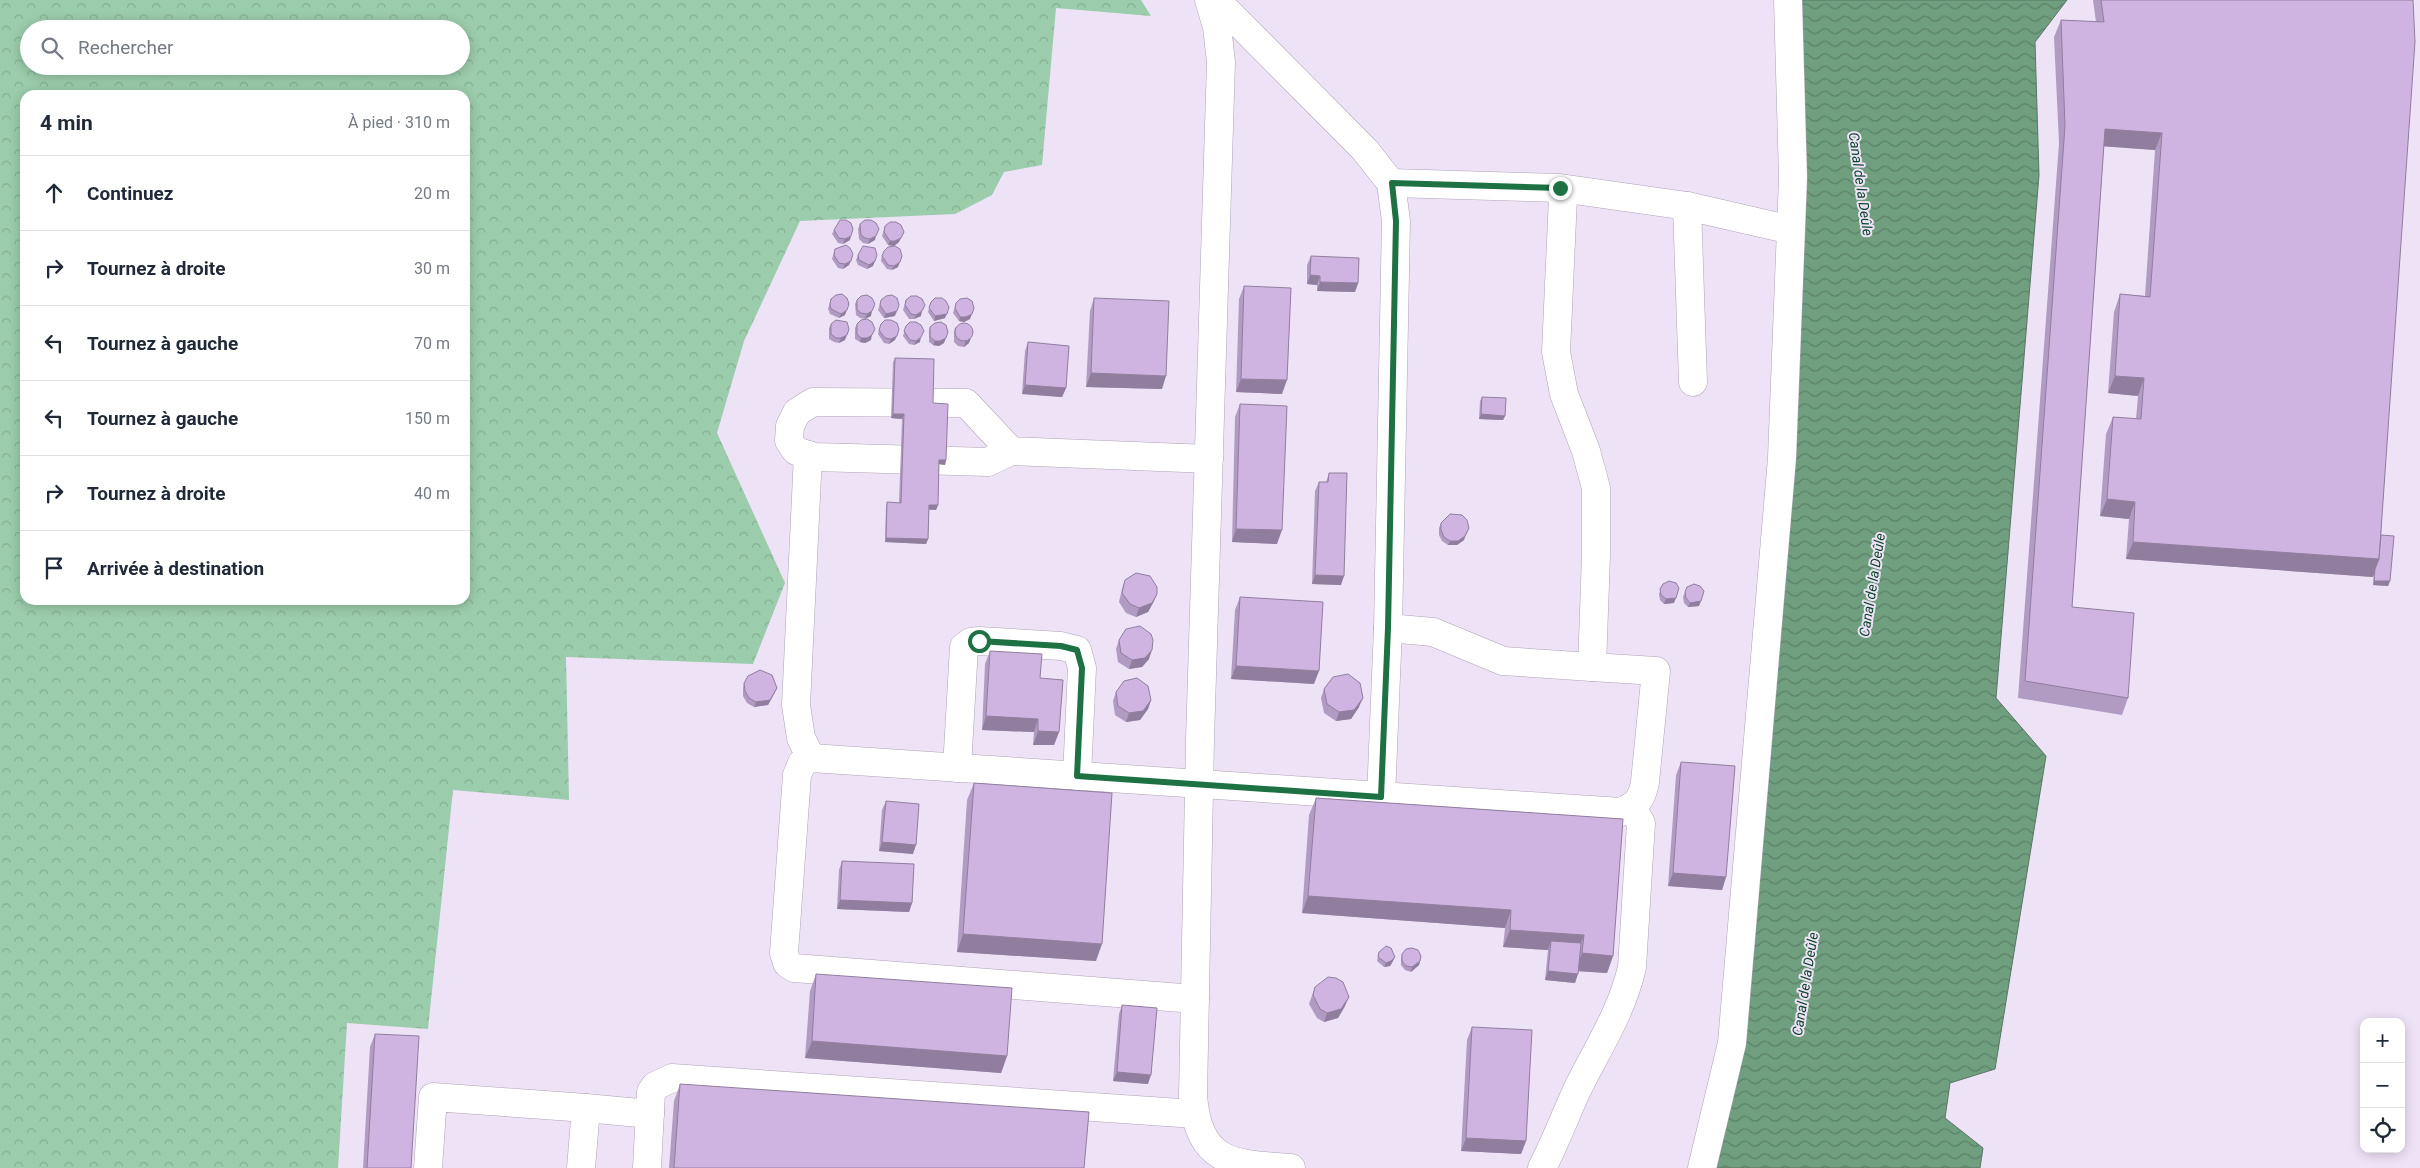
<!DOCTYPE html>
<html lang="fr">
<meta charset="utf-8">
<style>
:root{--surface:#fff;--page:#f2f2f3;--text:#1f2937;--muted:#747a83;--line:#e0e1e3}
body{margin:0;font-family:Roboto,sans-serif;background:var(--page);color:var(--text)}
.controls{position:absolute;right:15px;bottom:15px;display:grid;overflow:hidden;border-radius:10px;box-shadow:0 2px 12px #0003}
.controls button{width:45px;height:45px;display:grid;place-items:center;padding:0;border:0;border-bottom:1px solid var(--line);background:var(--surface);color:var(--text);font:25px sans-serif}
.stop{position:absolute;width:15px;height:15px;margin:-11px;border:4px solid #1d7143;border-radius:50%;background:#fff}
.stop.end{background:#1d7143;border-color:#fff;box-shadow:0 1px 5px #0008}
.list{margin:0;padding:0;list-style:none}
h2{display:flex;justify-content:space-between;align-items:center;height:65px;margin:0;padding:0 20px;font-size:21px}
h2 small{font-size:16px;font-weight:400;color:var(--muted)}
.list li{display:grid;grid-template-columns:32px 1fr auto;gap:15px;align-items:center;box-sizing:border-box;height:75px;padding:0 20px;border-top:1px solid var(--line)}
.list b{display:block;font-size:19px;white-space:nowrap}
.list em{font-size:16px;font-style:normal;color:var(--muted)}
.icon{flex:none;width:28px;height:28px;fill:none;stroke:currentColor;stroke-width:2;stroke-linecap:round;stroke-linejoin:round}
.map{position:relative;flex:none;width:2420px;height:1168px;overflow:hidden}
.search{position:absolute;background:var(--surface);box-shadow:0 2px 12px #0003;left:20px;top:20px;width:450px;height:55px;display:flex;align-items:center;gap:12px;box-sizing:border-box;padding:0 18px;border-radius:28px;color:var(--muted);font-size:19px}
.panel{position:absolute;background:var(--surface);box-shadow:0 2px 12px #0003;left:20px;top:90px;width:450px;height:515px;border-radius:15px}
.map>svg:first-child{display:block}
.forest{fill:url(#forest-crowns);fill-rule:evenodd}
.water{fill:url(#water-waves);stroke:#587763}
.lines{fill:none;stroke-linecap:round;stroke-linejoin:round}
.minor-casing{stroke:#afa3b7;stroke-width:29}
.minor{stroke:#fff;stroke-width:28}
.wall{fill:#b29bc2}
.shaded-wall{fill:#917e9e}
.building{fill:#cfb4e1;stroke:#917e9e}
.route{stroke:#1d7143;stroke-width:6}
.labels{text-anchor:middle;stroke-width:4;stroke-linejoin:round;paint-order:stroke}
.water-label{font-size:14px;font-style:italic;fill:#0b4627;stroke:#eee2f7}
</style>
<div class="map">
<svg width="2420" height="1168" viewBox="0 0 2420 1168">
<defs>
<pattern id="forest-crowns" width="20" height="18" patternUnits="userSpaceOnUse" patternTransform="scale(1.25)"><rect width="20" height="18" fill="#9bccab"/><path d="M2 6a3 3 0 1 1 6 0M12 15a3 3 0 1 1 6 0" fill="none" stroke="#85af93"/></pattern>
<pattern id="water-waves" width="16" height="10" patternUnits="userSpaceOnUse" patternTransform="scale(1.25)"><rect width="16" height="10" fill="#709f7f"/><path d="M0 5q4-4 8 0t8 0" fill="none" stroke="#5b8168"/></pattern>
</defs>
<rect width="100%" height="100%" fill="#eee2f7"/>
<path class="forest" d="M0 0H1141L1151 16 1056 8 1042 165 1004 172 992 195 955 214 800 221 744 341 717 433 785 583 753 664 566 657 569 800 453 790 428 1029 347 1023 338 1168H0ZM29 29H461V66H29ZM25 95H465V600H25Z"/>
<path class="water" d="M1799 0H2067L2035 42 2039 175 1996 698 2046 756 1995 1069 1950 1083 1945 1118 1983 1148 1980 1168H1715L1745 1040Z"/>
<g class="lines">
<defs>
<g id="minor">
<path d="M1209 0 1217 27 1221 62 1200 740 1193 1096C1199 1165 1234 1164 1291 1168"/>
<path d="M1216 0 1365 150 1391 183 1396 221 1388 628 1381 797"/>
<path d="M1391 183 1560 188 1687 206 1791 230"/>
<path d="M1687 206 1693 382"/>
<path d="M1011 451 988 462 815 457 796 451 789 441 790 426 797 412 813 402 966 403 1011 451 1209 459"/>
<path d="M808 455 796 705 801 738 811 758"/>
<path d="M1388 628 1433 632 1503 661 1592 667"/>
<path d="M957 768 964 647 971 642 979 641 1061 646 1077 650 1082 668 1077 776"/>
<path d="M1195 999 794 968 787 963 784 953 797 775 802 763 811 758 1621 812C1637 805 1642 799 1645 782L1656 671 1592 667 1596 555V488L1586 451 1564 394 1556 352 1563 197"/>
<path d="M586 1108 650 1114"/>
<path d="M428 1168 433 1097 586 1108 581 1168"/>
<path d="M647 1168 651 1092 655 1086 672 1078 1195 1114"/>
<path d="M1542 1168C1555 1143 1565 1116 1577 1090 1597 1049 1622 1012 1632 967L1641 823 1632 808"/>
<path d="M1702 1168 1732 1043 1782 458 1793 178 1788 0"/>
</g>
</defs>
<use href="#minor" class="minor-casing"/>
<use href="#minor" class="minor"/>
</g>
<g class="wall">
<path d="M2093 0H2413L2381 535 2390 581 2388 586 2373 585 2374 574 2373 577 2126 559 2129 519 2100 516 2106 434 2113 417 2136 419 2138 396 2108 393 2114 312 2120 294 2145 296 2155 150 2104 146 2072 607 2128 698 2122 715 2018 698 2059 143 2054 37 2061 20 2096 22Z"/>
<path d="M860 224 875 240 868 244 863 243 859 239 858 229Z"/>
<path d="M885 226 899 242 894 246 888 245 882 236Z"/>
<path d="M834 230 850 240 843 244 838 243 832 234Z"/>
<path d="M835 249 849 265 843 269 838 268 832 259Z"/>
<path d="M858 255 873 266 867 269 858 265 856 260Z"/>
<path d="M882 255 898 267 892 270 887 269 881 261Z"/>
<path d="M1311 256 1358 283 1355 292 1317 291V285L1307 284V265Z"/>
<path d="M1244 286 1282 394 1236 392 1239 299Z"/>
<path d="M1094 298 1162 389 1086 387 1090 311Z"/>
<path d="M831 299 845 315 839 318 830 314 828 309Z"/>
<path d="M857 300 871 316 865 319 860 318 856 315 855 304Z"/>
<path d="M906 300 921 316 914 319H909L903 310Z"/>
<path d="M931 302 945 318 934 321 928 312Z"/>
<path d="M956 303 970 319 964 322 959 321 953 313Z"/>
<path d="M880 304 895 316 884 318 878 310Z"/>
<path d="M831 324 845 340 839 343 834 342 829 339V328Z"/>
<path d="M857 324 871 340 865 343 860 342 855 339V328Z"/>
<path d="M906 326 920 342 914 345 909 344 903 336Z"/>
<path d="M930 327 944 343 939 346 933 345 929 342V331Z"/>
<path d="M955 327 969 343 964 347 958 346 954 342V332Z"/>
<path d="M879 329 895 340 889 344 884 343 878 334Z"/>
<path d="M1028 342 1066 388 1062 397 1022 394 1025 351Z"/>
<path d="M895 358 933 403 946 460 945 465 939 464 938 505 936 510H929L928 539 926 544 885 542 886 507 887 502 899 503 902 419 891 418 893 362Z"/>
<path d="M1482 397 1505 416 1503 420 1479 419 1480 401Z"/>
<path d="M1240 404 1277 544 1232 542 1235 417Z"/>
<path d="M1329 473 1341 585 1312 584 1315 491 1319 482H1326Z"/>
<path d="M1441 523 1469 528 1464 540 1457 545H1448L1442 541 1439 535V528Z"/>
<path d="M1125 580 1157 594 1153 603 1148 612 1136 617 1126 613 1119 602 1122 589Z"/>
<path d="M1663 584 1674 603 1664 604 1660 600 1659 594Z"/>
<path d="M1687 587 1699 606 1688 607 1684 603 1683 597Z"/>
<path d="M1240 597 1314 684 1231 679 1235 610Z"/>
<path d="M1119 640 1149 659 1142 667 1129 669 1118 662 1116 649Z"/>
<path d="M990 651 1040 678 1059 732 1054 745H1033L1034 732 982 730 985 664Z"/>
<path d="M744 683 775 692 768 705 754 707 747 703 743 696V688Z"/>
<path d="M1324 689 1359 707 1351 719 1336 721 1324 713 1321 698Z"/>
<path d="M1116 692 1151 700 1148 709 1140 720 1126 722 1115 715 1113 701Z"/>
<path d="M1681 762 1726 877 1722 890 1668 886 1676 775Z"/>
<path d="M974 783 1096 961 957 952 967 800Z"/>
<path d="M1316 798 1623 819 1613 956 1607 973 1578 971 1575 983 1545 980 1548 950 1503 947 1505 928 1302 913 1309 815Z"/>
<path d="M886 801 913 854 879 851 882 810Z"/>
<path d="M842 861 912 903 909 912 837 909 839 870Z"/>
<path d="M1379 952 1393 961 1390 966 1384 967 1377 961Z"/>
<path d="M1402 954 1420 961 1419 965 1411 972 1405 970 1401 965V959Z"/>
<path d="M816 974 1007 1056 1001 1073 805 1058 810 991Z"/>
<path d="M1315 987 1345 1006 1338 1018 1324 1022 1317 1018 1309 1004Z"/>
<path d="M1122 1005 1148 1084 1113 1081 1119 1014Z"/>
<path d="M1472 1027 1526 1141 1521 1154 1461 1151 1467 1040Z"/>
<path d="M375 1034 411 1168H363L370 1047Z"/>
<path d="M680 1084 1084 1168H669L674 1101Z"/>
</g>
<g class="shaded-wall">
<path d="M2105 129 2162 133 2155 150 2099 146Z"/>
<path d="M904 232 899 242 894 246 888 245 890 241Z"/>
<path d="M851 236 850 240 843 244 845 239Z"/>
<path d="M876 236 875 240 868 244 870 239Z"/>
<path d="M876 259 873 266 867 269 869 265Z"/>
<path d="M851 261 849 265 843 269 845 264Z"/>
<path d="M900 262 898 267 892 270 894 266Z"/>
<path d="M1310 275 1320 276 1317 285 1307 284Z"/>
<path d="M1320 282 1358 283 1355 292 1317 291Z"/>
<path d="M847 310 845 315 839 318 841 314Z"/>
<path d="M872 311 871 316 865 319 867 314Z"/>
<path d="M897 311 895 316 884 318 886 314Z"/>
<path d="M922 311 921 316 914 319 916 315Z"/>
<path d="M947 314 945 318 934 321 935 316Z"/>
<path d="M972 314 970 319 964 322 959 321 960 317Z"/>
<path d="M847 335 845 340 839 343 841 338Z"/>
<path d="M872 335 871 340 865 343 860 342 861 338Z"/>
<path d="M897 336 895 340 889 344 891 339Z"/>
<path d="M921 337 920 342 914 345 916 341Z"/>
<path d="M946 338 944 343 939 346 933 345 935 341Z"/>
<path d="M971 338 969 343 964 347 965 342Z"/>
<path d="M1091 373 1166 376 1162 389 1086 387Z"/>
<path d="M2115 376 2144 378 2138 396 2108 393Z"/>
<path d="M1241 379 1287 380 1282 394 1236 392Z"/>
<path d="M1025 385 1066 388 1062 397 1022 394Z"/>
<path d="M893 414H904L902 419 891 418Z"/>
<path d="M1481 414 1505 416 1503 420 1479 419Z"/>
<path d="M939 460H946L945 465 938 464Z"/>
<path d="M2107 499 2135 502 2129 519 2100 516Z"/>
<path d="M929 505H938L936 510 928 509Z"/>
<path d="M1236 529 1282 530 1277 544 1232 542Z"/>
<path d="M1465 536 1464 540 1457 545H1448L1450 541Z"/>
<path d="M886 538 928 539 926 544 885 542Z"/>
<path d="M2133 542 2379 559 2373 577 2126 559Z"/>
<path d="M1315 575 1344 576 1341 585 1312 584Z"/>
<path d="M2374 581H2390L2388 586 2373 585Z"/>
<path d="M1157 594 1153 603 1148 612 1136 617 1139 608Z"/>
<path d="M1676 598 1674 603 1664 604 1666 599Z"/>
<path d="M1701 601 1699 606 1688 607 1690 603Z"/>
<path d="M1152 650 1149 659 1142 667 1129 669 1132 660Z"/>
<path d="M1236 666 1319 671 1314 684 1231 679Z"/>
<path d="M777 688 775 692 768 705 754 707 756 702Z"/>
<path d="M1363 698 1359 707 1351 719 1336 721 1339 712Z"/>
<path d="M1151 700 1148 709 1140 720 1126 722 1129 713Z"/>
<path d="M986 716 1038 719 1034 732 982 730Z"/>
<path d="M1038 731 1059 732 1054 745H1033Z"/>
<path d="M882 842 916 845 913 854 879 851Z"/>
<path d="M1673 873 1726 877 1722 890 1668 886Z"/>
<path d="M1308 896 1511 910 1505 928 1302 913Z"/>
<path d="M840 900 912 903 909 912 837 909Z"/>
<path d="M1510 930 1584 935 1577 952 1551 941 1548 950 1503 947Z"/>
<path d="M963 934 1102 944 1096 961 957 952Z"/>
<path d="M1582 953 1613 956 1607 973 1576 971Z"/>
<path d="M1395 957 1393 961 1390 966 1384 967 1386 963Z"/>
<path d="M1420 961 1419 965 1411 972 1412 967Z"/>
<path d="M1548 971 1578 974 1575 983 1545 980Z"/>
<path d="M1349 997 1345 1006 1338 1018 1324 1022 1327 1013Z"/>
<path d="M812 1041 1007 1056 1001 1073 805 1058Z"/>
<path d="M1117 1072 1151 1075 1148 1084 1113 1081Z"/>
<path d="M1466 1138 1526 1141 1521 1154 1461 1151Z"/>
</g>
<g class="building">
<path d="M2101 0H2413L2415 42 2379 559 2133 542 2135 502 2107 499 2113 417 2141 419 2144 378 2115 376 2120 294 2150 297 2162 133 2105 129 2072 607 2134 613 2128 698 2025 681 2065 126 2061 20 2104 22Z"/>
<path d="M840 220H846L851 223 853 229 851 236 845 239 839 238 834 230Z"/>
<path d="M865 220H871L876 223 879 229 876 236 870 239 865 238 861 235 860 224Z"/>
<path d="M890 222H896L901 225 904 232 901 238 895 241H890L884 232 885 226Z"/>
<path d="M846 245 850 248 853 254 851 261 845 264 839 263 834 255 835 249Z"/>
<path d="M863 246 875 248 877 255 875 261 869 265 859 260 858 255Z"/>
<path d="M895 246 900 249 902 256 900 262 894 266 888 265 882 256 884 251 888 247Z"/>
<path d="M1311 256 1359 258 1358 283 1320 282V276L1310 275Z"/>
<path d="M1244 286 1291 288 1287 380 1241 379Z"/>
<path d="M842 294 847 298 849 304 847 310 841 314 831 309 830 304 831 299 836 295Z"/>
<path d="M867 295 872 298 875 304 872 311 867 314 861 313 857 310V300L861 296Z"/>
<path d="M892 295 897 298 899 305 897 311 886 314 880 305 881 300 886 296Z"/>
<path d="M911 296H917L922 299 925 305 922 311 916 315 911 314 905 305 906 300Z"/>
<path d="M935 298H942L946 301 949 307 947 314 935 316 929 308 931 302Z"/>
<path d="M967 298 972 301 974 308 972 314 966 317H960L955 308 956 303 960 299Z"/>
<path d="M1094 298 1169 301 1166 376 1091 373Z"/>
<path d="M867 319 872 322 875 329 872 335 867 338H861L857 334V324L861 320Z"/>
<path d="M836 320 847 322 849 329 847 335 841 338H836L831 334V324Z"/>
<path d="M885 320H891L897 323 899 329 897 336 891 339 885 338 879 330 881 324Z"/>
<path d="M910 322H916L921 325 924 331 921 337 916 341 910 340 904 331 906 326Z"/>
<path d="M941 322 946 325 948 332 946 338 940 341H935L930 337V327L935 323Z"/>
<circle cx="964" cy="332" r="9"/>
<path d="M1028 342 1069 346 1066 388 1025 385Z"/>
<path d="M895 358 934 359 933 403 948 404 946 460H939L938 505H929L928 539 886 538 887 502 901 503 904 414H893Z"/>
<path d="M1482 397 1506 398 1505 416 1481 414Z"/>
<path d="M1240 404 1287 406 1282 530 1236 529Z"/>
<path d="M1329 473H1347L1344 576 1315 575 1319 482H1328Z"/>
<path d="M1450 514 1462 515 1467 520 1469 528 1465 536 1458 541H1450L1444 537 1441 530V523Z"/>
<path d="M2381 535 2394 536 2390 581H2374L2375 569 2379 559Z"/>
<path d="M1136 573 1150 576 1157 587V594L1152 603 1139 608 1130 604 1122 593 1125 580Z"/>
<path d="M1669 581 1676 583 1679 588 1676 598 1666 599 1661 595 1660 589 1663 584Z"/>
<path d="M1694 584 1700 586 1704 591 1701 601 1690 603 1686 598 1685 592 1687 587Z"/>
<path d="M1240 597 1323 602 1319 671 1236 666Z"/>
<path d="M1140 626 1151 634 1153 640 1152 650 1145 658 1132 660 1121 653 1119 640 1126 629Z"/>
<path d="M990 651 1042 654 1040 678 1063 680 1059 732 1038 731V719L986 716Z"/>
<path d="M760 670 772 675 777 688 770 700 756 702 749 698 745 691 744 683 748 676Z"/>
<path d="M1348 674 1360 683 1363 698 1354 710 1339 712 1327 704 1324 689 1333 677Z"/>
<path d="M1137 678 1148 686 1151 700 1143 711 1129 713 1118 706 1116 692 1124 681Z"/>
<path d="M1681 762 1735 766 1726 877 1673 873Z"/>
<path d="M974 783 1112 793 1102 944 963 934Z"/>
<path d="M1316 798 1623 819 1613 956 1582 953 1584 935 1510 930 1511 910 1308 896Z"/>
<path d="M886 801 919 804 916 845 882 842Z"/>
<path d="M842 861 914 864 912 903 840 900Z"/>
<path d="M1551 941 1581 943 1578 974 1548 971Z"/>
<path d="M1386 946 1391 948 1395 957 1391 961 1386 963 1378 957 1379 952Z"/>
<path d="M1412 948 1418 950 1421 956 1420 961 1412 967 1406 966 1402 961V954L1406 949Z"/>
<path d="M816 974 1012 988 1007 1056 812 1041Z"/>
<path d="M1328 977 1336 978 1343 982 1349 997 1341 1009 1327 1013 1320 1009 1313 995 1315 987Z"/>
<path d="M1122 1005 1157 1008 1151 1075 1117 1072Z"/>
<path d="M1472 1027 1532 1030 1526 1141 1466 1138Z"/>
<path d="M375 1034 419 1036 411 1168H367Z"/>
<path d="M680 1084 1089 1112 1084 1168H674Z"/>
</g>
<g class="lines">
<path class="route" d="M979 641 1061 646 1077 650 1082 668 1077 776 1381 797 1388 628 1396 221 1392 183 1560 188"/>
</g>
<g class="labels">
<g class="water-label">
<text transform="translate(1861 184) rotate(82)" y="5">Canal de la Deûle</text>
<text transform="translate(1872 585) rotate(-81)" y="5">Canal de la Deûle</text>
<text transform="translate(1805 984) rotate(-81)" y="5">Canal de la Deûle</text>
</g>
</g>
</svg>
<div class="controls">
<button>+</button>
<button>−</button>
<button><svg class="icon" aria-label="locate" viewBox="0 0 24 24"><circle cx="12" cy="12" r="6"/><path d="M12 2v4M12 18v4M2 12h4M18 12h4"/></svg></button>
</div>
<div class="stop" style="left:979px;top:641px"></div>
<div class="stop end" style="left:1560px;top:188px"></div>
<div class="search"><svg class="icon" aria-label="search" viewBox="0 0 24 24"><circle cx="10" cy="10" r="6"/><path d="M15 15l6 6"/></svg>Rechercher</div>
<section class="panel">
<h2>4 min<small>À pied · 310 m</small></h2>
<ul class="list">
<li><svg class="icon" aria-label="ahead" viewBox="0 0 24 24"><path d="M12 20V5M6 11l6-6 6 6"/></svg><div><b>Continuez</b></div><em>20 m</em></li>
<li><svg class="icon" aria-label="right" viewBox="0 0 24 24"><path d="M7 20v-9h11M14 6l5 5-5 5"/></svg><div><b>Tournez à droite</b></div><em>30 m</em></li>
<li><svg class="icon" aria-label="left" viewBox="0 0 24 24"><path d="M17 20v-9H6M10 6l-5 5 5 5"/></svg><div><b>Tournez à gauche</b></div><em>70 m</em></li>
<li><svg class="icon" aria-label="left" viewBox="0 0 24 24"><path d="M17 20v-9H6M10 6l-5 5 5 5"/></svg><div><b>Tournez à gauche</b></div><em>150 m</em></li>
<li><svg class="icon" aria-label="right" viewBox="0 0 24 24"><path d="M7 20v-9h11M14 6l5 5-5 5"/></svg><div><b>Tournez à droite</b></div><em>40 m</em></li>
<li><svg class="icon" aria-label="arrive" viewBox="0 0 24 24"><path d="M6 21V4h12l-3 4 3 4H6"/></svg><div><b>Arrivée à destination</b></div></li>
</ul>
</section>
</div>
